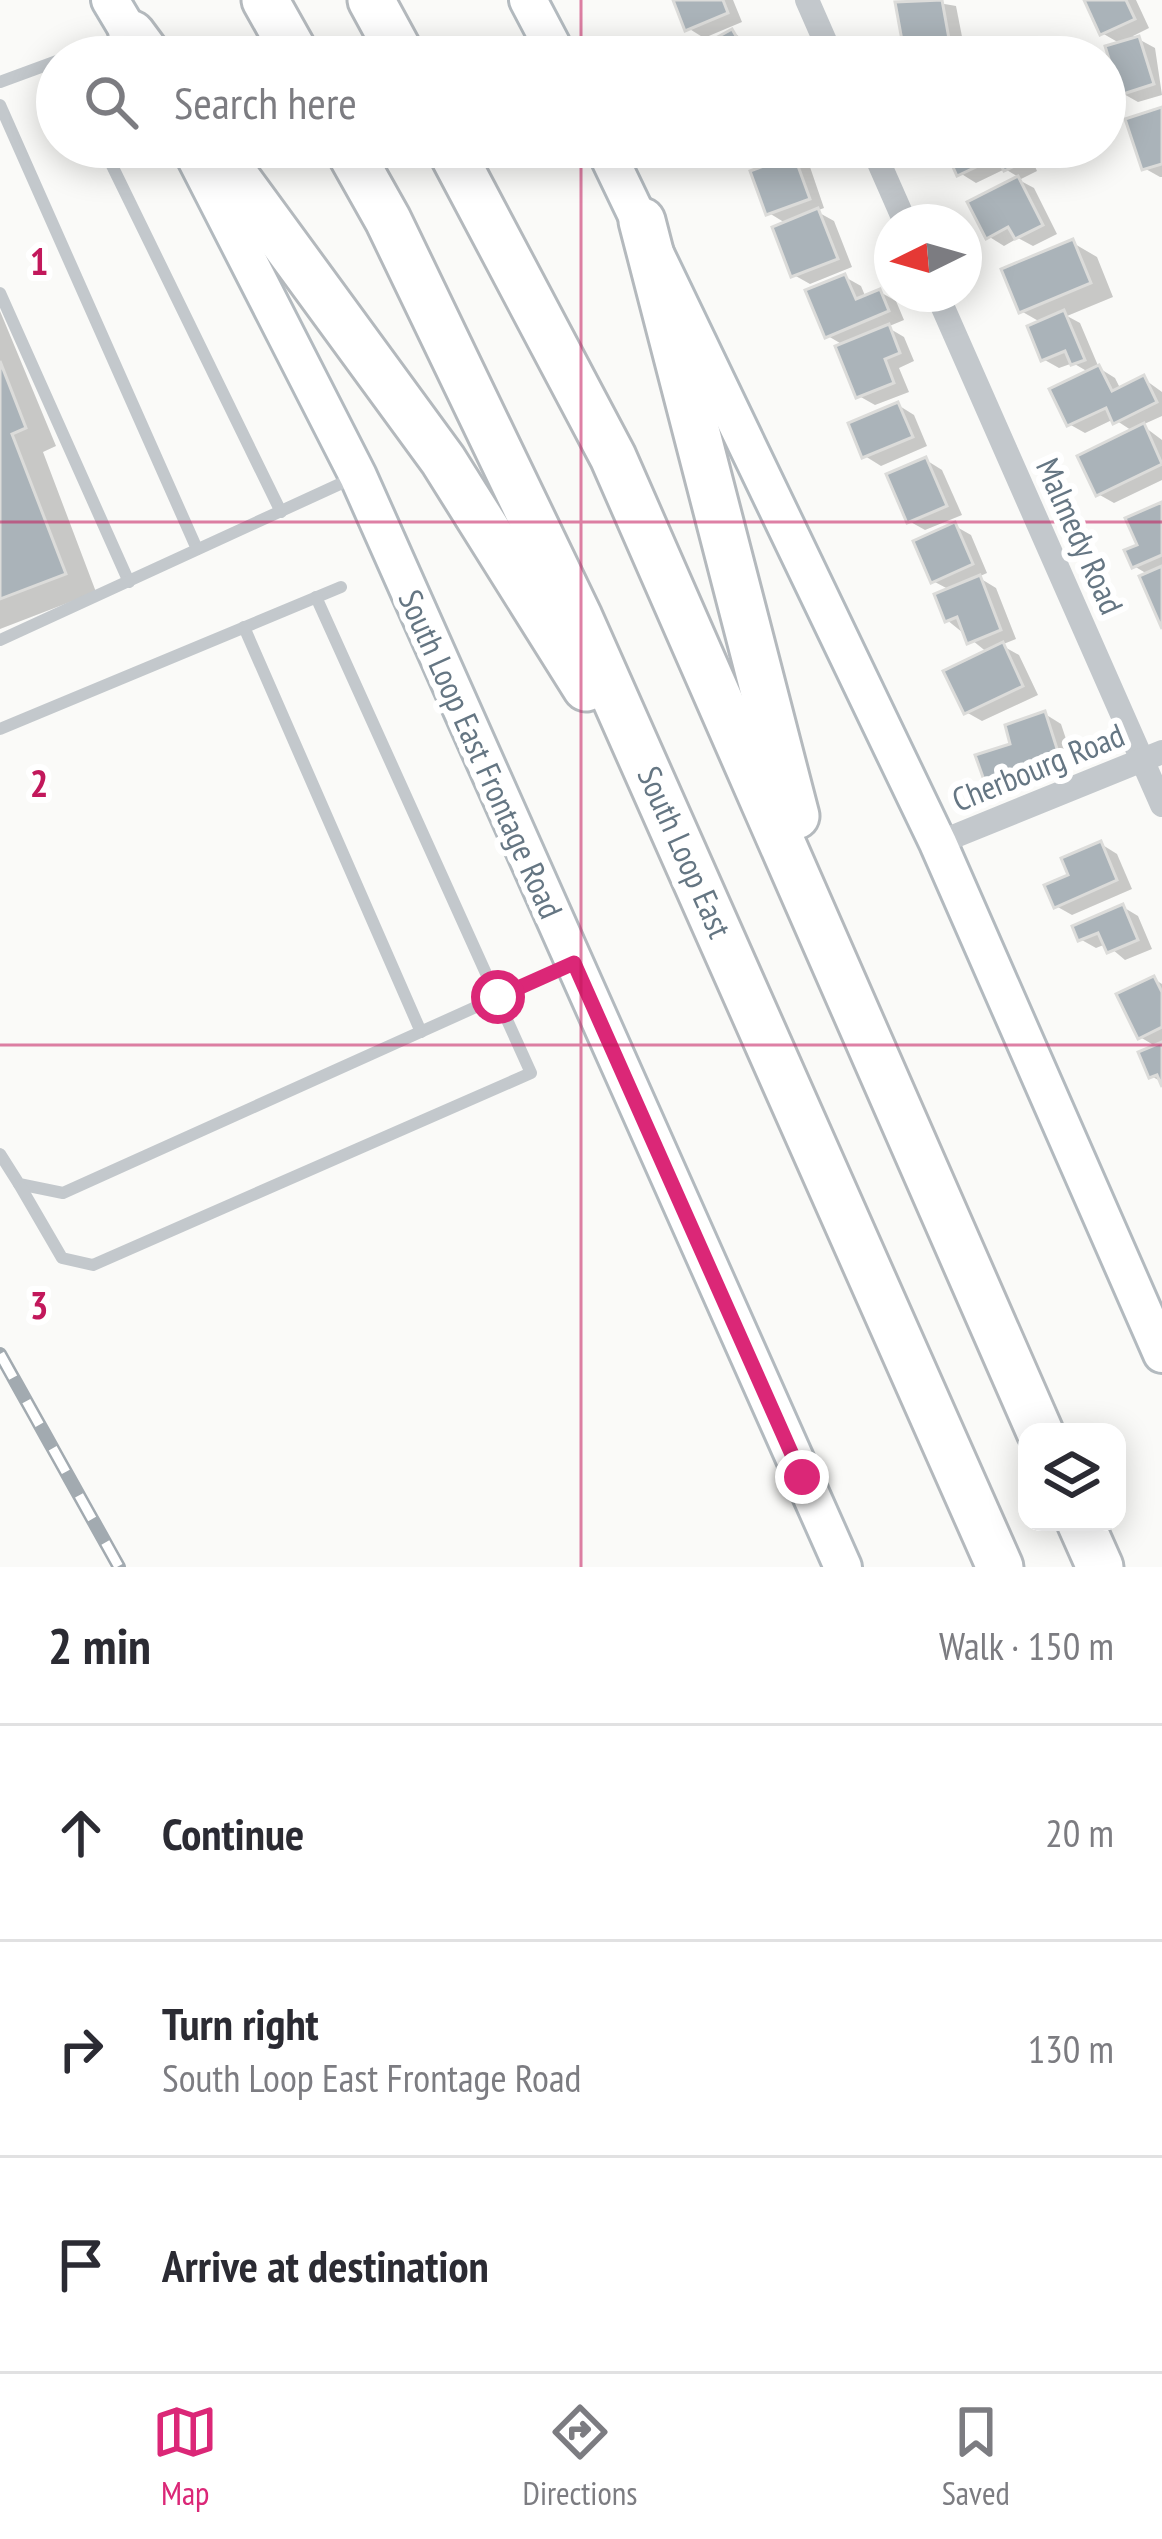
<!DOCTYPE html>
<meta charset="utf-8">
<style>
:root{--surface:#fff;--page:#f2f2f3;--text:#2b2b33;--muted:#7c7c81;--line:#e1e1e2;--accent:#db2777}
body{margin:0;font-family:"PT Sans Narrow",sans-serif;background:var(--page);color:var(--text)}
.controls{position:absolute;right:36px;bottom:36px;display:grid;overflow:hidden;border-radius:24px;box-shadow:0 6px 30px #0003}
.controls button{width:108px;height:108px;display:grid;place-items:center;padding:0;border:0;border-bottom:3px solid var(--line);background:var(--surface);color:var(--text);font:60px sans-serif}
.compass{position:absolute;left:874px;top:204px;width:108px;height:108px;border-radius:50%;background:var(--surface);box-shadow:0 6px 30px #0003;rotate:265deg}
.stop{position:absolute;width:36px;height:36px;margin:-27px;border:9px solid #db2777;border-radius:50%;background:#fff}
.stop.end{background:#db2777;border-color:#fff;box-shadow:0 3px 12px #0008}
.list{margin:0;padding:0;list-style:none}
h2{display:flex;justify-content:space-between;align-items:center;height:156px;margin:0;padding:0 48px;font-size:51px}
h2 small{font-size:39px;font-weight:400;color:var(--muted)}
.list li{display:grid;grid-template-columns:78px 1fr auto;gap:36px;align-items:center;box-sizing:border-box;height:216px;padding:0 48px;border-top:3px solid var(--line)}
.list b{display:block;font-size:45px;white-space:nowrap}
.list p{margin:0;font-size:39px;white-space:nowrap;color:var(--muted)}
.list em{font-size:39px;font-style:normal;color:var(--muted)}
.icon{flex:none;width:66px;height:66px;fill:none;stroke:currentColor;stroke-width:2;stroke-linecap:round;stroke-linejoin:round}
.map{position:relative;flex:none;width:1162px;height:1567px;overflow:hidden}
.search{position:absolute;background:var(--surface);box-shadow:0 6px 30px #0003;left:36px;right:36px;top:36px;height:132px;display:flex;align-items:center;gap:30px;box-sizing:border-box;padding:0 42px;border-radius:66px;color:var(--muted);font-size:45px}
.sheet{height:804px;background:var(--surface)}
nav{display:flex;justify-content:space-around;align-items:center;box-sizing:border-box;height:168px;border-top:3px solid var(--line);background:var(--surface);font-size:33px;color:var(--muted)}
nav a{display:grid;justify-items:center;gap:6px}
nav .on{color:var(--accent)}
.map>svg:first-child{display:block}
.shadow{fill:#0003}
.building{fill:#aab3b9;stroke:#dcdcda;stroke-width:3}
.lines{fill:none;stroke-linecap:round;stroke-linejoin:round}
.secondary-casing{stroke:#b3babf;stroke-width:42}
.highway-casing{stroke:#b4b9bd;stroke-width:51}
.lane{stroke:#c3c8cc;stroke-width:12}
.street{stroke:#c3c8cc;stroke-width:24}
.secondary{stroke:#fff;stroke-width:36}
.highway{stroke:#fff;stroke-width:45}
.rail-casing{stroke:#a2aab0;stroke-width:14}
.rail{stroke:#fff;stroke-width:9;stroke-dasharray:27;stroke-linecap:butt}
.route{stroke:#db2777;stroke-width:15}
.grid{fill:none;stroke:#c2185b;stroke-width:3;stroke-opacity:0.55}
.labels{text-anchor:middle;stroke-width:12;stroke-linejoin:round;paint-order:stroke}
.street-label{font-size:33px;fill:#657683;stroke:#fff}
.grid-label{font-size:39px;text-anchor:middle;font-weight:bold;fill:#c2185b;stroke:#fff;stroke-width:12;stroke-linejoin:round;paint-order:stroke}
</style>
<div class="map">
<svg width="1162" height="1567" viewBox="0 0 1162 1567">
<rect width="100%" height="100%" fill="#fafaf8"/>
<g class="shadow">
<path d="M676 0H733L742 22 704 38 688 28Z"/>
<path d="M922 0 956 6 966 57 908 56 899 4Z"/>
<path d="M1087 0H1136L1149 28 1133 36 1155 48 1162 95 1138 102 1122 93 1121 44 1102 33Z"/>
<path d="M732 32 748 42 756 57H704Z"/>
<path d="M1162 110V177H1160L1144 168Z"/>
<path d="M749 147H796L766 159Z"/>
<path d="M947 147H1010L1033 162 1037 171 1019 180 1034 188 1057 234 1033 246 1018 238 1004 246 988 236 971 203 1020 178 1005 169 976 183 960 173Z"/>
<path d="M794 158 810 167 824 208 816 211 834 221 852 267 810 284 794 275 787 224 769 213Z"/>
<path d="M1073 243 1097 257 1113 297 1067 316 1080 323 1099 368 1115 378 1121 390 1144 379 1162 392V416L1142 425 1162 440V480L1114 503 1098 494 1134 432 1114 419 1085 433 1069 424 1090 373 1073 363 1059 368 1043 359 1042 323 1021 311Z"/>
<path d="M845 277 861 286 866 298 880 292 896 301 904 320 887 327 904 337 914 361 899 368 909 392 875 405 859 396 845 346 828 336Z"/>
<path d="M0 311 56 446 43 452 96 592 0 629Z"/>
<path d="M898 405 914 415 927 446 881 466 865 456Z"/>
<path d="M926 460 942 470 962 515 925 530 909 521Z"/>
<path d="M1162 505V621L1149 575 1134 566Z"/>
<path d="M955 526 971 535 987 573 978 577 996 588 1016 639 1001 645 1019 655 1038 695 982 721 966 712 988 653 947 620 950 590 933 581Z"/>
<path d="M1045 714 1061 724 1074 763 1002 787 986 778Z"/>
<path d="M1101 844 1117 854 1132 889 1072 915 1056 906 1072 876Z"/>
<path d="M1123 907 1138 916 1152 949 1125 960 1106 944 1096 948 1080 939Z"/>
<path d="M1154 979 1162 984V1082L1151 1076 1157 1047 1140 1037Z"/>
</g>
<g class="building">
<path d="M673 0H723L728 13 685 31Z"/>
<path d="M942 0 951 50 905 57 895 2Z"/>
<path d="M1084 0H1126L1135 19 1100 35Z"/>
<path d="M732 29 748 57H700L696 49Z"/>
<path d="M1139 36 1154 84 1120 95 1105 46Z"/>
<path d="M1162 107V164L1142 170 1125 119Z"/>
<path d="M944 147H1000L1004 155 1017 149 1023 162 1004 171 997 157 957 176Z"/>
<path d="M794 155 810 199 766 215 750 171Z"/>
<path d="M1018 176 1043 225 1015 239 1008 227 986 239 967 202Z"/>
<path d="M818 208 838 259 791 277 772 227Z"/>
<path d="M1073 239 1091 283 1019 313 1001 269Z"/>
<path d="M845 274 856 299 880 289 889 311 825 338 805 290Z"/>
<path d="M1064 310 1085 360 1071 365 1065 351 1041 361 1027 326Z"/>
<path d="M889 324 900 353 885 359 894 383 856 398 835 346Z"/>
<path d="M0 361 26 428 12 434 66 574 0 599Z"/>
<path d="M1099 365 1112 391 1144 375 1157 402 1113 424 1106 408 1067 426 1049 389Z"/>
<path d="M898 402 913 437 862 458 848 423Z"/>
<path d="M1144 423 1162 464 1096 496 1077 456Z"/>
<path d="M926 457 947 506 907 523 886 474Z"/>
<path d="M1162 502V555L1132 568 1124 550 1137 545 1125 518Z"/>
<path d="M955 522 973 564 931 583 913 541Z"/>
<path d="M1162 566V629L1139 576Z"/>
<path d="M980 575 1001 630 967 644 957 617 945 622 934 594Z"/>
<path d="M1003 642 1023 686 964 714 943 671Z"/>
<path d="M1045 711 1059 755 984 780 975 755 1010 744 1005 725Z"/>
<path d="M1101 841 1117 880 1054 908 1044 885 1068 875 1061 858Z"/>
<path d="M1123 904 1138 940 1107 953 1098 933 1078 941 1072 926Z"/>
<path d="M1154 976 1162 992V1027L1138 1039 1116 994Z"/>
<path d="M1162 1042V1087L1157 1075 1149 1078 1138 1052Z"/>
</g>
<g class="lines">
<defs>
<g id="secondary">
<path d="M110 0 144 57"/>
<path d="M528 0 558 57"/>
<path d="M190 147 358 476 843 1567"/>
<path d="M604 147 938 843 1162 1354"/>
</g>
<g id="highway">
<path d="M265 0 297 57"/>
<path d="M371 0 402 57"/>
<path d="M132 34 149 57"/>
<path d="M214 147 443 460 586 688"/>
<path d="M347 147 388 220 579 617 1000 1567"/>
<path d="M449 147 613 457 1040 1432"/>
<path d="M642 221 796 816"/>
<path d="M1080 1522 1100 1567"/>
</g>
</defs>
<use href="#secondary" class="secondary-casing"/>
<use href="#highway" class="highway-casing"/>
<g class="lane">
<path d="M0 82 125 36"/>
<path d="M0 105 197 549"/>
<path d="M103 147 281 512"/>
<path d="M0 293 129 582"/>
<path d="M244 627 421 1032"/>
<path d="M0 640 353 478"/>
<path d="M0 729 341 587"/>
<path d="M0 1154 19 1184 63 1193 569 965"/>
<path d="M19 1184 62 1258 93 1265 531 1073 316 597"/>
</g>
<g class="street">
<path d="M807 0 832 57"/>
<path d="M872 147 905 222"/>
<path d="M937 294 1162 805"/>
<path d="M938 843 1162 752"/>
</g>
<use href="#secondary" class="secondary"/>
<use href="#highway" class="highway"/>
<defs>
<path id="rail" d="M0 1354 119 1567"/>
</defs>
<use href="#rail" class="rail-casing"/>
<use href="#rail" class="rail"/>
</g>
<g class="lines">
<path class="route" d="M498 997 574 963 802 1477"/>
</g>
<path class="grid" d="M581 0V57M581 147V1567M0 522H1162M0 1045H1162"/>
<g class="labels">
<g class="street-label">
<text transform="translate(1080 536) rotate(66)" y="12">Malmedy Road</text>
<text transform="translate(481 754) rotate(66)" y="12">South Loop East Frontage Road</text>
<text transform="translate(1038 767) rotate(-22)" y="12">Cherbourg Road</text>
<text transform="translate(685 852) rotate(66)" y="12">South Loop East</text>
</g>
</g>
<g class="grid-label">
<text x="39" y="275">1</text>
<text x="39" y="797">2</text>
<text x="39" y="1319">3</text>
</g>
</svg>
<div class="controls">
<button><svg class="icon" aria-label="layers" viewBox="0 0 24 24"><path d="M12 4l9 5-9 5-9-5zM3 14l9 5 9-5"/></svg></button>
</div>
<svg class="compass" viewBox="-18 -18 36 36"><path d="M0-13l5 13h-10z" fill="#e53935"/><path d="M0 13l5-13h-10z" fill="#7c7c81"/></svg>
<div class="stop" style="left:498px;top:997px"></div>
<div class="stop end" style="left:802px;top:1477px"></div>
<div class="search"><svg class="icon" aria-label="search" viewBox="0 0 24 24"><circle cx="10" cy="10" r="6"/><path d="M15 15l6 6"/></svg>Search here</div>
</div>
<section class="sheet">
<h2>2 min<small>Walk · 150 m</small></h2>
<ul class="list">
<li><svg class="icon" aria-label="ahead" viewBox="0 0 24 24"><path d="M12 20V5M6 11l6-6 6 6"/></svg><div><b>Continue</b></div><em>20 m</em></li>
<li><svg class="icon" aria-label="right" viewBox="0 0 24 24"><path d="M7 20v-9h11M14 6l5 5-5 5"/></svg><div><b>Turn right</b><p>South Loop East Frontage Road</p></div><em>130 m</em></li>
<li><svg class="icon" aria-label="arrive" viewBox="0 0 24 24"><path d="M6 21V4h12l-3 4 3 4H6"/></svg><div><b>Arrive at destination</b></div></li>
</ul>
</section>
<nav>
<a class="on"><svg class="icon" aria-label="map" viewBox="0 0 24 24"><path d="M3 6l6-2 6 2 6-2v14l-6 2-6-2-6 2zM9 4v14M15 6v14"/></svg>Map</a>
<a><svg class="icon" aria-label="directions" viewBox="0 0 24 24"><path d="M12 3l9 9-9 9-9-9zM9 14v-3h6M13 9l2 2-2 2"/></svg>Directions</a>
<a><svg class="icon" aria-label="saved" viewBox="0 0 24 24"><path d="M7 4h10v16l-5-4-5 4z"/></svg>Saved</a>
</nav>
